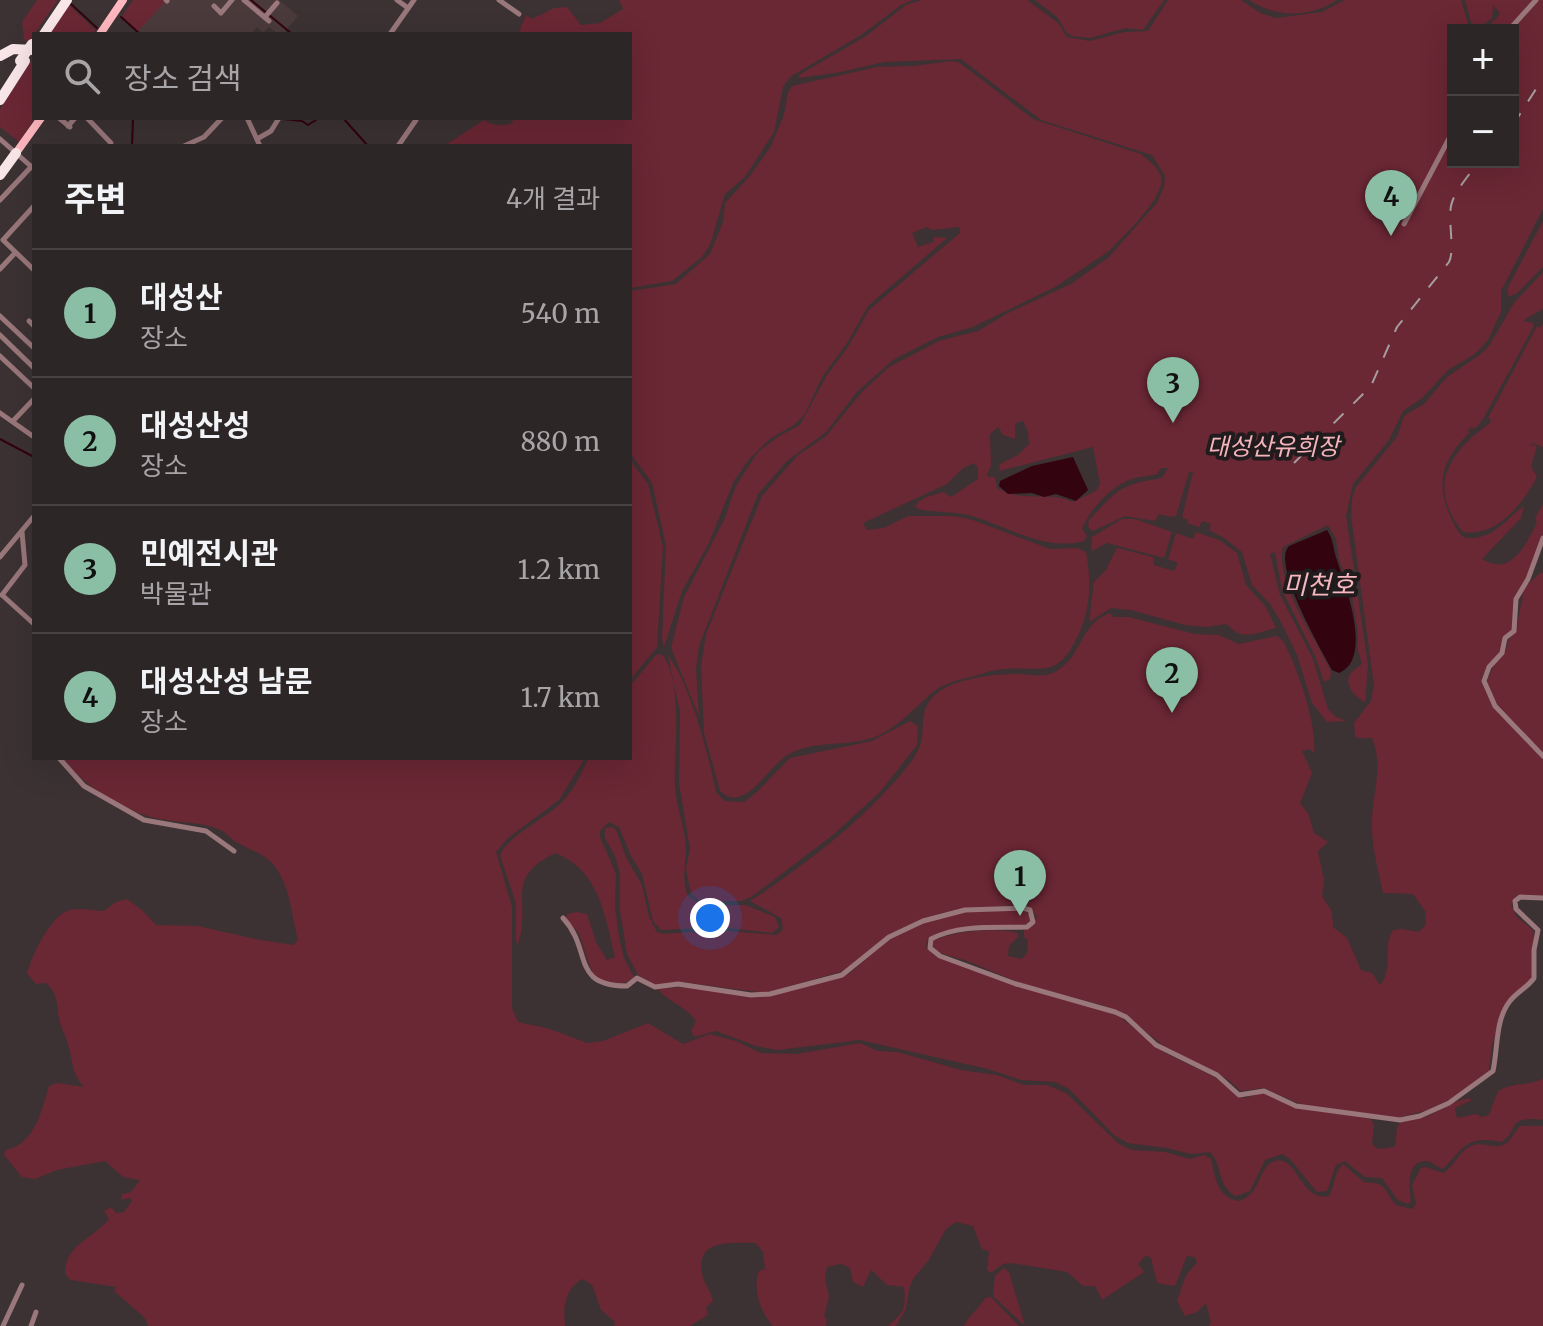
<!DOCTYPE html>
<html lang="ko">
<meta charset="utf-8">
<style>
:root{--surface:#2d2626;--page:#352e2e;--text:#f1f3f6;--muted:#a7a5a7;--line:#484343;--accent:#8abfa5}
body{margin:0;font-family:Merriweather,"Noto Sans KR",serif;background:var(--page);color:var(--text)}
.controls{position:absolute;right:24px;top:24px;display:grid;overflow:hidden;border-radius:0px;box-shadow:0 8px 32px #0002}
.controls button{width:72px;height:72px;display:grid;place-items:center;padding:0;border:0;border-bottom:2px solid var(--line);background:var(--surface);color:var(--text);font:40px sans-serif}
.you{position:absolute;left:710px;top:918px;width:28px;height:28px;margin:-20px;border:6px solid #fff;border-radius:50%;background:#1a73e8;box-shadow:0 0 0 12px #1a73e833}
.badge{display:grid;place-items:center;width:52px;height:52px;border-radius:50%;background:var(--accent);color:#111;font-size:26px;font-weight:700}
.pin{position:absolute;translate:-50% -66px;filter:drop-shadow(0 2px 4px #0008)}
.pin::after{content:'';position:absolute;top:42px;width:28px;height:24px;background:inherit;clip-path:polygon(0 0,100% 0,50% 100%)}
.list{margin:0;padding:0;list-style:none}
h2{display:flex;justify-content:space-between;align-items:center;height:104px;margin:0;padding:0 32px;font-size:34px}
h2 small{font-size:26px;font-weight:400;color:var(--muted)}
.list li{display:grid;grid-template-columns:52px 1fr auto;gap:24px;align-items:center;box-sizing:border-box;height:128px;padding:0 32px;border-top:2px solid var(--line)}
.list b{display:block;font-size:30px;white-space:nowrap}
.list p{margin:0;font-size:26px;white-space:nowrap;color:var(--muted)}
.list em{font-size:26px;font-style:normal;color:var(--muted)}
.icon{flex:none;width:44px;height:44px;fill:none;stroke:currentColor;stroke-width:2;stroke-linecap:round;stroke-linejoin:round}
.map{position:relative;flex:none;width:1543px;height:1326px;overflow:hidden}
.search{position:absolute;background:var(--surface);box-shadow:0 8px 32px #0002;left:32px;top:32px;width:600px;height:88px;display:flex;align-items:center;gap:20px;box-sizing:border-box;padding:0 28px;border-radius:0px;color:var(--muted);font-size:30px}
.panel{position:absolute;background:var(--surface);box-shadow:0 8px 32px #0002;left:32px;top:144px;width:600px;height:616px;border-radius:0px}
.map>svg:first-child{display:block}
.built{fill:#4b3a3c}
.green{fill:#6a2734;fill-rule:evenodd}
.water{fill:#33030f}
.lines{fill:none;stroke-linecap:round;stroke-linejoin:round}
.stream{stroke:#33030f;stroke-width:2}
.minor{stroke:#99777b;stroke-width:5}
.major{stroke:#feb7bf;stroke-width:8}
.highway{stroke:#f8e6e8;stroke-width:10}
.rail{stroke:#a59d9e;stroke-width:2;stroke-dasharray:14 14;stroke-linecap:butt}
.highway-bridge{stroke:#f8e6e8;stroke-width:10}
.labels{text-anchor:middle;stroke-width:8;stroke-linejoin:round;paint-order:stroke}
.park-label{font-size:24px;font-style:italic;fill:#f5b4bb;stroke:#201b1c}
.water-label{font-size:26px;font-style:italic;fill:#f8b7be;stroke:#201b1c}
</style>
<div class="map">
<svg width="1543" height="1326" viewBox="0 0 1543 1326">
<rect width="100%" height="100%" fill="#3c3233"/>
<path class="built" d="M166 0H279L298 16 283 34H278L269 27 263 33 257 27 251 34H142L138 30Z"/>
<g class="green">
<path d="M37 0H58L28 43 24 39 22 22Z"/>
<path d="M133 0H163L165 2 138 31 122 16Z"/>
<path d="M619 0H913L901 5 861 35 790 77 783 87 774 132 745 177 725 194 710 245 702 257 672 281 630 288V146H444L484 120C492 125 505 128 513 122L512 118H630V34H518L526 15 532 19 554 8 567 7 581 25 600 23 623 9Z"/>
<path d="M922 0H1027L1058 23 1067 37 1090 41 1124 32 1148 31 1168 0H1241L1260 13 1276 18 1322 12 1345 0H1461L1470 30H1453V162H1513V30H1480L1488 27 1500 14 1493 5 1492 19 1479 27 1472 26 1465 0H1543V209L1501 291V312L1488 340 1475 354 1448 370 1422 398 1403 411 1389 440 1353 484 1346 516 1368 665 1365 702C1355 698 1341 682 1353 671 1356 668 1360 667 1362 663L1358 651V633L1351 591 1339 560 1336 539 1328 525 1283 547C1275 584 1316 637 1331 672L1330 679 1324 682 1315 656 1282 590 1275 552 1270 554 1280 595 1313 659 1328 709 1336 717 1347 721 1327 722 1312 703 1297 655 1281 622 1270 604 1252 585 1242 552 1224 538 1209 530 1211 524 1202 521 1199 527 1187 523 1188 520 1182 517 1193 472H1189L1176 516 1171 517 1159 514 1155 521 1125 516 1093 531 1088 527 1089 520C1119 489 1119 485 1162 478L1168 468H1161L1157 474C1146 477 1135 476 1125 482 1109 489 1088 512 1082 529L1087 536 1084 541C1042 552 1007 525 968 515 951 511 934 513 918 509L915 506C921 496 934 496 943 492L951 497 978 479V468L974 463 963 468 947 484 863 523 867 530 884 528 908 516H954L973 520 1050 549 1077 548 1086 552C1091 578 1091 606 1080 631 1057 685 1039 663 996 670 986 672 976 676 966 678 954 681 943 684 933 692 914 708 894 732 869 739 844 746 815 741 791 753 766 766 746 815 720 791L704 733 701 666 706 634 762 496 797 456 826 436 862 392 889 367 939 341 978 331 1008 313 1071 284 1108 258 1157 203 1164 187 1165 176 1152 155 1041 120 961 59 884 62 841 72 799 78V75L866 36 906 5ZM1023 421 1028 432 1029 444 1018 455 1000 464 999 471 1093 447 1100 484 1096 491 1073 502C1049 491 1020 503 997 488L995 477H989L987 474 991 466 990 434 998 427 1003 435 1015 439V423Z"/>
<path d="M1035 0H1164L1143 30 1126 28 1090 38 1072 36 1067 33 1057 17Z"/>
<path d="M1249 0H1337C1309 18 1276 18 1249 0Z"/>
<path d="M69 5 95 30 94 34H49Z"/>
<path d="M34 56 35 118 19 142 0 127V109Z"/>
<path d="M952 61 960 63 1033 119 1141 154 1155 166 1161 176V185L1155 199 1138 221 1109 251 1055 287 973 327 938 337 893 360 857 392 826 432 787 461 758 494 699 646 696 669 699 716 671 648 684 597 724 520 736 486 758 452 779 436 800 425 827 375 848 347 869 310 960 233 959 227 932 230 927 227 912 233 918 247 933 242 934 237 947 238 868 306 847 343 822 377 805 414 794 425 771 438 750 458 734 481 708 545 682 591 664 647 662 639 666 546 652 483 630 453V291L676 284 710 254 723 222 725 203 749 177 770 148 784 115 788 92 792 86 877 67 913 66Z"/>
<path d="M1543 221V267L1516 294 1510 296 1508 295V287Z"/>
<path d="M1543 272V309L1525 319 1524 321 1533 323 1534 326 1483 419 1475 429 1472 427 1468 430 1469 433C1439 463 1435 487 1454 524 1459 533 1461 539 1472 538 1496 537 1508 517 1524 506L1521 518 1482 559C1511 577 1525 546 1537 523L1535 518 1543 504V534L1528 575 1514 598 1512 629C1502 639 1505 645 1498 655 1493 662 1486 666 1483 675 1477 697 1529 743 1543 759V896L1517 895 1511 904 1516 916 1534 931 1532 978 1502 1012 1492 1045 1489 1071 1453 1098 1428 1110 1398 1118 1305 1106 1264 1088 1241 1091 1226 1078 1165 1047 1123 1013 1102 1005 1022 984 970 962 934 951 932 941C952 931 997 927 1018 933V937L1009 946 1008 956 1022 959 1027 953 1028 940 1024 937V930L1033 925 1037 917 1031 908 1014 905 954 910 922 919 889 934 847 970 765 993 681 982 656 985 638 975 627 954 620 911V874L615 856 605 838V828L613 827 616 830 626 857 642 885 649 917 657 932 663 934 717 930 777 935 783 929 781 918 750 901C805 866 878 809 915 756 931 732 912 711 940 691 959 678 994 674 1017 674 1032 674 1045 679 1058 670 1082 656 1079 625 1110 613L1113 617H1129L1194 634 1219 635 1239 644 1277 636 1284 642C1298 671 1317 721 1314 754L1310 749 1302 751 1312 773 1300 803 1308 813 1314 833 1328 842 1318 851 1324 881 1322 896 1332 912 1333 927 1347 938 1361 970 1372 973 1380 985C1394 969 1382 947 1393 930L1401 929 1419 932 1426 924 1425 911 1413 894 1383 893C1379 873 1373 852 1372 831 1370 800 1385 768 1372 738H1358L1355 736 1354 723 1371 701 1374 685 1351 516 1352 499 1356 487 1397 437 1404 416 1424 404 1447 377 1481 354 1489 346 1514 303Z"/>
<path d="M1543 324V447L1532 443 1530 447 1533 444 1537 447 1531 466 1537 477C1522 504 1498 537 1463 532 1426 487 1449 452 1490 423L1491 420 1488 418 1537 326 1540 328Z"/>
<path d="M630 460 648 484 663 547 657 647 630 680Z"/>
<path d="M1122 519H1135L1172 532 1164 558 1107 543 1091 551 1092 537Z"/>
<path d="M1196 532 1219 540 1237 553 1246 585 1266 607 1276 628C1256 633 1242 642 1227 624L1206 627 1185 625 1131 610 1111 608 1089 622 1094 582 1106 570 1117 548 1153 557 1154 565 1174 571 1178 563 1168 559 1176 533 1193 539Z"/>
<path d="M1540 573H1543V753L1494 702 1487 681 1495 663 1505 652 1509 639 1516 632 1524 588Z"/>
<path d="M661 654C685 678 673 754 675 787 676 807 685 827 686 848 686 866 681 879 688 896L703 905H745L775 917 779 927 772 933 720 927 661 930 653 921 642 874 631 856 619 827 609 822 600 831V837L616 874 615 908 619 938 624 958 634 977C623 988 604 983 593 975L579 934 566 918 567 914 577 912 587 914 596 942 607 960 615 957C605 916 599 869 555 853 503 879 532 900 518 944L516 942V903L500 856C504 838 547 818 562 802 574 790 581 773 589 758H630V686L656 655Z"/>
<path d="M668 656C690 682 709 757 716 792L725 801 744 802 757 792 790 758 872 741 910 721 918 726 917 745 880 792 833 835 751 897 741 901 701 902 691 894 686 869 690 849 679 783 680 712Z"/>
<path d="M63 758H585L559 800 508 838 496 852 512 907V1008L518 1022 550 1029 587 1043 603 1041 648 1023 683 1044 710 1034 736 1041 761 1053 797 1054 860 1043 878 1051 898 1052 961 1070 997 1075 1024 1085H1047L1066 1093 1119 1144 1132 1150 1165 1152 1190 1159 1204 1155 1211 1159C1215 1177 1217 1197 1238 1201 1262 1196 1257 1167 1275 1161 1297 1154 1301 1203 1329 1196 1335 1186 1334 1172 1343 1164L1364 1182C1389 1184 1381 1187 1396 1205L1412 1209 1416 1204 1412 1185 1421 1168 1426 1167 1443 1173C1455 1166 1458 1152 1471 1146 1482 1141 1493 1149 1503 1145 1510 1143 1514 1132 1520 1126H1543V1326H1209L1211 1322 1206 1303 1197 1312 1185 1316 1177 1301 1186 1275 1197 1263 1195 1257 1187 1256 1175 1286 1157 1283 1151 1258 1146 1255 1138 1264 1144 1272 1102 1300 1095 1286H1083L1067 1272 1011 1263 1003 1264 991 1273 987 1270 989 1251 982 1249 973 1226 956 1222 946 1229 928 1261 913 1279 909 1289 906 1309 896 1326H888C905 1311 906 1309 904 1287L887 1285 871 1270 863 1287 853 1282 850 1268 841 1264 827 1267 825 1278 829 1297 824 1316 827 1320 826 1326H773C761 1313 752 1289 759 1271L765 1269 763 1252 756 1243C731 1243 693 1238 703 1277 705 1285 711 1291 713 1301L706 1307 708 1315 690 1326H614L615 1322 601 1310 592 1285 583 1279C565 1287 563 1308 565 1326H148L145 1318 114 1291 116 1287 71 1280 65 1274C65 1244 92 1240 109 1219L104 1211 111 1207 116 1213 124 1212 132 1201 130 1198 121 1200 122 1194 131 1192 140 1180 123 1177 105 1161 57 1170 35 1179 22 1177 4 1155 6 1150C34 1145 42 1110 49 1086L57 1083 84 1087C71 1074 73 1058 67 1041 65 1035 62 1029 60 1023 56 1008 60 995 46 983L36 984 27 973C32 956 48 921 65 912 76 906 92 911 104 911L116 902 127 899 142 910 156 925 198 926 255 939 293 945 298 940C291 914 291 886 273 864 264 853 249 850 236 842 231 839 227 833 222 831 203 821 176 823 155 818 121 810 84 786 63 758Z"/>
<path d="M1011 909 1026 911 1031 917 1030 922 1025 925 980 926 938 933 927 940 926 947 934 955 1119 1016 1165 1053 1215 1077 1238 1096 1245 1098 1260 1093 1270 1094 1295 1107 1371 1119 1374 1125 1372 1144 1378 1149 1395 1147 1397 1127 1401 1122 1428 1116 1452 1103 1468 1098 1472 1100 1455 1108 1457 1118 1476 1114 1482 1117 1489 1115 1498 1091C1513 1082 1527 1086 1543 1079V1120C1504 1115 1520 1132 1501 1142 1466 1135 1464 1148 1443 1169 1438 1167 1430 1160 1425 1161 1405 1162 1410 1190 1411 1202L1408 1204 1398 1200 1382 1178 1365 1177 1345 1161 1336 1165 1327 1191 1317 1192 1290 1159 1282 1154 1265 1160 1250 1191 1236 1196C1217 1187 1223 1165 1210 1152L1191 1154 1167 1148 1128 1143 1114 1135 1069 1089 1055 1082 1021 1080 988 1069 860 1040 777 1050 756 1046 716 1031 694 1037 691 1031 696 1021C686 1006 669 1003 658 989L683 987 756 996 842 977 850 973 889 939 924 923 965 911Z"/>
<path d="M1004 1268 1009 1272 1025 1326 993 1296 995 1276Z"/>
<path d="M991 1297 1019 1326H964C969 1315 979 1309 985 1298Z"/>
</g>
<g class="water">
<path d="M1073 457 1088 490 1076 501 1056 494 1044 497 1032 493 1008 494 999 486 1000 481 1032 466Z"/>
<path d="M1327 530C1334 540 1333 550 1337 560 1345 585 1374 659 1339 673L1332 670C1321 649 1271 564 1289 546Z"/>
</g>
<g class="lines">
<g class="stream">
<path d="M251 0 292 34"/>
<path d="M71 4 97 28"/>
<path d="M121 17 140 34"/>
<path d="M274 118 302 121 308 125 319 118"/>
<path d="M343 118 368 146"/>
<path d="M132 146 133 118"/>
<path d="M0 439 34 457"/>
</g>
<g class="minor">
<path d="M166 0 167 1"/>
<path d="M244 0 269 21"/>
<path d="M397 0 408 8"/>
<path d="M499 0 519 14"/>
<path d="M214 6 221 13 232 0"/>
<path d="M265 17 277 3"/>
<path d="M1509 30 1536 0"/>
<path d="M390 34 414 0"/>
<path d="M59 118 70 127"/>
<path d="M87 118 111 143"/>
<path d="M248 120 260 146"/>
<path d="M68 126 75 118"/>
<path d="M0 139 34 169"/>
<path d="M257 139 271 131 279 118"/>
<path d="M184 146 204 137 222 118"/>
<path d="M398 146 416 120"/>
<path d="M0 200 31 167"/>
<path d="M34 206 3 240 34 270"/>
<path d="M1404 224 1453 131"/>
<path d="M0 269 15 253"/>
<path d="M0 316 34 348"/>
<path d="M29 321 34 326"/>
<path d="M0 335 34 368"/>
<path d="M0 356 34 388"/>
<path d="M0 413 34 437"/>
<path d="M13 421 34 399"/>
<path d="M1543 538 1528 579 1516 599 1514 631 1505 638 1502 653 1489 667 1484 681 1495 706 1543 756"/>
<path d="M0 557 34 516"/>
<path d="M2 595 25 565 22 532"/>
<path d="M2 595 34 624"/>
<path d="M59 758 84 786 144 820 206 831 234 851"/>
<path d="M563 918C593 950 570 986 627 986L637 978 655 987 678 984 751 995 770 994 842 975 889 937 923 921 965 910 1023 908 1030 910 1033 922 1027 927C997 928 959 924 931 939L930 948 940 956 1016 984 1115 1012 1126 1017 1156 1045 1217 1075 1239 1095 1264 1091 1296 1106 1400 1120 1420 1116 1449 1103 1493 1071C1498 1048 1495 1020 1510 1001 1517 992 1528 987 1534 978V950L1538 930 1516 909 1515 901 1520 897 1543 898"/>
<path d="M3 1326 22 1285"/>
<path d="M31 1326 36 1312"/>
</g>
<g class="major">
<path d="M100 34 123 0"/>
<path d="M16 153 41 118"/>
</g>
<g class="highway">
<path d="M44 34 67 0"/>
<path d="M0 56 13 49 34 50"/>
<path d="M0 100 25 61"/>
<path d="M0 175 16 153"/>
</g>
<g class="rail">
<path d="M1513 125 1543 78"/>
<path d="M1294 463 1371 386 1397 327 1449 262C1455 250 1448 222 1451 206 1454 191 1470 175 1478 162"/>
</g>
<path class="highway-bridge" d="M20 61 32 44"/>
</g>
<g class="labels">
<g class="park-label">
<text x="1273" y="455">대성산유희장</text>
</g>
<g class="water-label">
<text x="1319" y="594">미천호</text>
</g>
</g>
</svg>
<div class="controls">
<button>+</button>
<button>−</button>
</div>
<div class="you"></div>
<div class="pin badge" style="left:1020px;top:916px">1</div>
<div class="pin badge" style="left:1172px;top:713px">2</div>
<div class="pin badge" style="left:1173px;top:423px">3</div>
<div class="pin badge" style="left:1391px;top:236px">4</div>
<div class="search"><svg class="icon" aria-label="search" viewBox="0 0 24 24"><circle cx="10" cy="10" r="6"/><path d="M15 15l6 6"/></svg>장소 검색</div>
<section class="panel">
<h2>주변<small>4개 결과</small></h2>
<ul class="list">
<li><span class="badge">1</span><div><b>대성산</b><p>장소</p></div><em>540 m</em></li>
<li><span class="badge">2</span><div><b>대성산성</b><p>장소</p></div><em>880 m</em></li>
<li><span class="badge">3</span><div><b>민예전시관</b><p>박물관</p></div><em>1.2 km</em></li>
<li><span class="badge">4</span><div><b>대성산성 남문</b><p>장소</p></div><em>1.7 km</em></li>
</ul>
</section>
</div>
